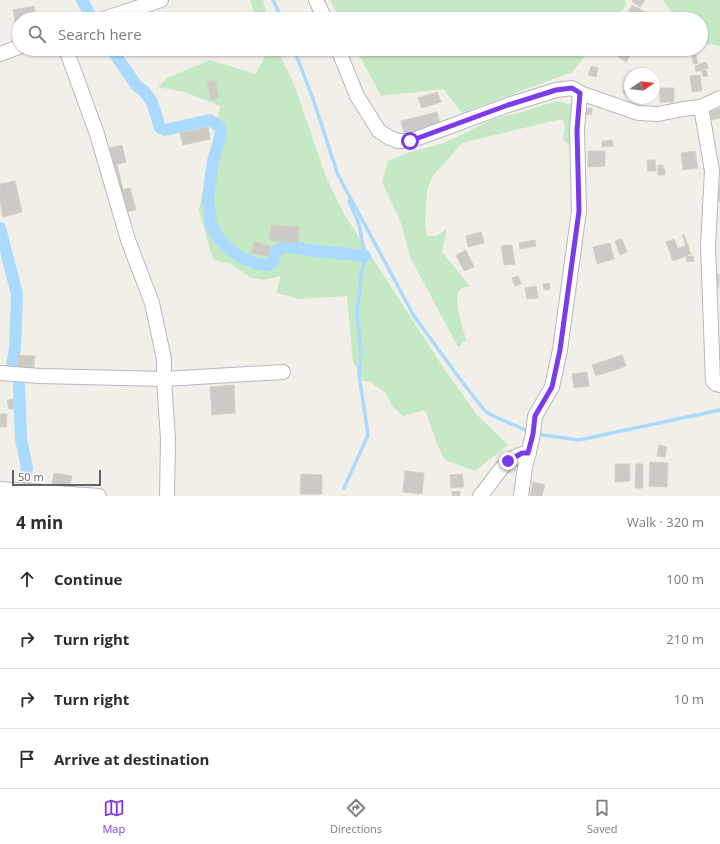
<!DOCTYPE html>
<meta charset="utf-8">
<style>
:root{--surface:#fff;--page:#f7f7f7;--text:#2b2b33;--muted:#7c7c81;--line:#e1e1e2;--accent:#7c3aed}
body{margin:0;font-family:"Open Sans",sans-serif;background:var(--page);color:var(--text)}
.compass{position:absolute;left:624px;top:68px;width:36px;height:36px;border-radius:50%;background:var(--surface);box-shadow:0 1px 3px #0004;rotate:77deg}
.scale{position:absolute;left:12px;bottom:10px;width:89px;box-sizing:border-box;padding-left:4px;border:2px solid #5f6368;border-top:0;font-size:11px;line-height:14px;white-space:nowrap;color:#5f6368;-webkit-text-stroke:3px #fff;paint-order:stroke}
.stop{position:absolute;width:12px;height:12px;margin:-9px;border:3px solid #7c3aed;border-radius:50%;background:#fff}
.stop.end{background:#7c3aed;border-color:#fff;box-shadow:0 1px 4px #0008}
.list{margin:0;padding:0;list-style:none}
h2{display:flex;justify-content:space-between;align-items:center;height:52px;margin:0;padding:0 16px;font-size:17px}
h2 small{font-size:13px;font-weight:400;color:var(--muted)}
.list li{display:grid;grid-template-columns:26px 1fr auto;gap:12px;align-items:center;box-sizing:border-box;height:60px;padding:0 16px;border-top:1px solid var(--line)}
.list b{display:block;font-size:15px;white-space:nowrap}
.list em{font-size:13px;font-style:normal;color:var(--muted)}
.icon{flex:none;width:22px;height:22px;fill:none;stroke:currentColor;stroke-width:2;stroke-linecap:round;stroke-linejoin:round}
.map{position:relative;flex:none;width:720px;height:496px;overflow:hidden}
.search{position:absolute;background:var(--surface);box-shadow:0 1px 3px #0004;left:12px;right:12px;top:12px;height:44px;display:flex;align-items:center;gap:10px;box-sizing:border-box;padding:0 14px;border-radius:22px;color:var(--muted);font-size:15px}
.sheet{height:292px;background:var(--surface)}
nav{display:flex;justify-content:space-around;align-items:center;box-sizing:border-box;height:56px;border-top:1px solid var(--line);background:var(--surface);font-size:11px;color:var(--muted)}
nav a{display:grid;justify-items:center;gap:2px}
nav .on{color:var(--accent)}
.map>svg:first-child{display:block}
.green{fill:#c5e8c5}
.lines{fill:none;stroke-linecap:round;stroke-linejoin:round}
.stream{stroke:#aadaff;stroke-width:3.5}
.canal{stroke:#aadaff;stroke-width:12}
.building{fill:#cccac5;stroke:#d6d1c6}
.street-casing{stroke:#b5b8bc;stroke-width:16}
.street{stroke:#fff;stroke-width:14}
.route{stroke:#7c3aed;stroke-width:5}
</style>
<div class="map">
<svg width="720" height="496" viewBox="0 0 720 496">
<rect width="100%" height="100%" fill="#f1efe8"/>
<g class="green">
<path d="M250 0H263L268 19H256Z"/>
<path d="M330 0H625L627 4 615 19H340Z"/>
<path d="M663 0H720V46L701 43V19H676Z"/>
<path d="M265 49H277L294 84 326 177 344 214 441 364 477 415 508 445 475 471 445 460 438 446 425 410 403 416 393 407 386 393 369 381H364L353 362 347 296 299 299 276 293 281 276 265 280 251 278 231 264 213 260 199 210 220 106 185 92 158 87 167 78 210 60 256 74 266 53Z"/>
<path d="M356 49H591L572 72 462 113 443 89 381 96Z"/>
<path d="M557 101 572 105 574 148 563 140 565 125 562 120H557L462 143 432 177 427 190 425 226 428 236H437L447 229 442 252 470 286C466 287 461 288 459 291 453 300 464 330 466 340L458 347 410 257 401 223 382 182 388 161 407 153 444 143 494 119 525 111Z"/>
</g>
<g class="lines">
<g class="stream">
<path d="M273 0 282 19"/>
<path d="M294 49 313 99 338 175 414 316 457 375 484 410 489 414 530 432"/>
<path d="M536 434 579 440 720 410"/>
<path d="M344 488 368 435 359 374 361 352 357 314 361 276 365 256 359 224 349 201"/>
</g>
<g class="canal">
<path d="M82 0 89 13"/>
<path d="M111 49 137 86 144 91 152 102 160 128 165 130 209 120 218 125 221 130 220 138 213 161 208 199 211 224 219 239 228 248 242 258 258 264 268 265 273 261 277 251 282 248 293 247 308 250 365 256"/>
<path d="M0 228 17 294 15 348 12 367"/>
<path d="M19 385 21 439 27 468 24 481"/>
</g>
</g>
<g class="building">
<path d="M633 0H645L640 7 632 1Z"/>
<path d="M632 5 657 18 656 19H630L626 17Z"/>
<path d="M34 6 36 19H19L18 37 13 10Z"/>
<path d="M621 49H634L626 62 617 56Z"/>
<path d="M696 55 698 63 693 64 692 56Z"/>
<path d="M706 62 708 68 696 72 695 66Z"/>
<path d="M591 66 598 68 596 77 588 75Z"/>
<path d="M706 70 708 76 703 77 702 71Z"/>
<path d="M700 75 702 91 692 92 690 76Z"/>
<path d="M215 80 219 98 211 100 207 81Z"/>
<path d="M630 81V96L623 92Z"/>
<rect x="660" y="88" width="14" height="14"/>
<path d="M437 92 441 102 422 108 418 98Z"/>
<path d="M592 108V114L583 115 582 109Z"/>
<path d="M720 108V118L712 120 710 112Z"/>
<path d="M437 112 441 128 405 136 401 121Z"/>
<path d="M208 127 210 139 183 145 180 133Z"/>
<path d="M612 140 613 146 602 147V141Z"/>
<path d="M122 145 126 162 117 164 123 190 130 188 136 210 122 213 105 149Z"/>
<path d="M588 151H605V166L588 167Z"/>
<path d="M695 151 698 168 683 170 681 153Z"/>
<path d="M647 160H655L656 171H648Z"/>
<path d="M658 165H663V169H665V175H658Z"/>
<path d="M15 181 22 212 3 217 0 202V184Z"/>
<path d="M716 185H720V201H719Z"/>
<path d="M271 225 299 227 298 243 269 240Z"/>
<path d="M481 232 484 243 468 247 466 236Z"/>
<path d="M682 235H684L691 254 673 261 666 242 674 239 678 249 686 245Z"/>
<path d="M622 239 627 252 620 255 615 241Z"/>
<path d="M535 240 536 246 520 249 519 243Z"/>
<path d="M254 242 271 246 268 257 251 253Z"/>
<path d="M610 243 614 259 597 264 593 247Z"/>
<path d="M512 245 515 264 504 265 501 246Z"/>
<path d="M466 250 474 267 464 271 456 255Z"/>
<path d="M693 256 694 261 687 262 686 257Z"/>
<rect x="713" y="274" width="6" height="13"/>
<path d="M518 276 521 284 515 286 512 278Z"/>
<path d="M549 283 550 289 544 290 543 284Z"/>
<path d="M536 286 538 298 527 299 525 288Z"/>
<path d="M18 355 35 356 33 374 17 372Z"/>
<path d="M622 355 626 366 596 376 592 365Z"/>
<path d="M587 372 589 386 574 388 572 374Z"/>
<path d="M234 385 235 413 212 415 210 387Z"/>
<path d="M13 399 14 409H9L7 400Z"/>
<path d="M0 414H7L6 427H0Z"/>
<path d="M659 445 667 447 665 457 657 456Z"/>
<path d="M650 462 668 463 667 487 649 486Z"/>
<path d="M615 464H630V481L615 482Z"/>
<path d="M636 464H643V488H635Z"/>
<path d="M405 471 424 473 422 494 403 492Z"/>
<path d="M54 473 72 476 69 493 51 490Z"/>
<path d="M301 474 322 475V494H300Z"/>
<path d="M462 474 464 487 451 488 450 475Z"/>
<path d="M533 482 545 485 542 496H530Z"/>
<path d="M460 491V496H452V492Z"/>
</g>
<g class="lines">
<defs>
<g id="street">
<path d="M316 0 325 19"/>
<path d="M103 19 161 0"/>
<path d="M66 49 97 134 128 240 152 303 164 359V379L168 439 167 496"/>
<path d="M338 49 357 96 379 131 390 138 398 141H410L508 105 556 90 572 88 580 93 638 113 658 114 683 109 701 107 720 98"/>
<path d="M0 54 19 47"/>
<path d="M701 107 712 171 708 246 713 381 716 384 720 385"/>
<path d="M0 373 40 376 164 379 283 372"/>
<path d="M0 489 99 496"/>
<path d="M480 496C494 481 505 454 529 453"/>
<path d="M521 496 525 467 533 434 535 416 552 387 560 350 579 211 577 130 580 93"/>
</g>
</defs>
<use href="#street" class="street-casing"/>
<use href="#street" class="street"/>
</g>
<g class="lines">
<path class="route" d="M410 141 508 105 556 90 572 88 580 93 577 130 579 211 560 350 552 387 535 416 533 434 528 453H522L508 461"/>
</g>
</svg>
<svg class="compass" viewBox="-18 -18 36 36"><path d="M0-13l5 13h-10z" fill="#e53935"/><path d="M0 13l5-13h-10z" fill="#7c7c81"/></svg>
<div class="scale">50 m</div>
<div class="stop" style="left:410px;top:141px"></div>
<div class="stop end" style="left:508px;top:461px"></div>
<div class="search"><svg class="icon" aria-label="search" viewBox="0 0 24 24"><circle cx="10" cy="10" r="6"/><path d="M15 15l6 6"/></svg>Search here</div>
</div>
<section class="sheet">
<h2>4 min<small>Walk · 320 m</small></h2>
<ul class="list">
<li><svg class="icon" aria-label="ahead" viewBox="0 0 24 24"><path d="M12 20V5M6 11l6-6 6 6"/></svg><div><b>Continue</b></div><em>100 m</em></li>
<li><svg class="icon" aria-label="right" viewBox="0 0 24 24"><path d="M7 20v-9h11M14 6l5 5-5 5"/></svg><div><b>Turn right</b></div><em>210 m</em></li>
<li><svg class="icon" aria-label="right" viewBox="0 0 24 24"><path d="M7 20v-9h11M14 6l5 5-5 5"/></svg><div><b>Turn right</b></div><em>10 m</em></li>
<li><svg class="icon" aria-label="arrive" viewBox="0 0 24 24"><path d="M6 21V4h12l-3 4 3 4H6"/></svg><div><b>Arrive at destination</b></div></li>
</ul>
</section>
<nav>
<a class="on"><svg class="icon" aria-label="map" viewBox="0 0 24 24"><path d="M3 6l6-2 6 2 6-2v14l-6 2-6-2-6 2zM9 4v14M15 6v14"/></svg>Map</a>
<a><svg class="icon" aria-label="directions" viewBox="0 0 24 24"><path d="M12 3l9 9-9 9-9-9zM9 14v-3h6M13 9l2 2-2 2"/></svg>Directions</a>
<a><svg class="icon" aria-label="saved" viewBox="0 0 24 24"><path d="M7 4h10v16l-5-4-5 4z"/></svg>Saved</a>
</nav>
